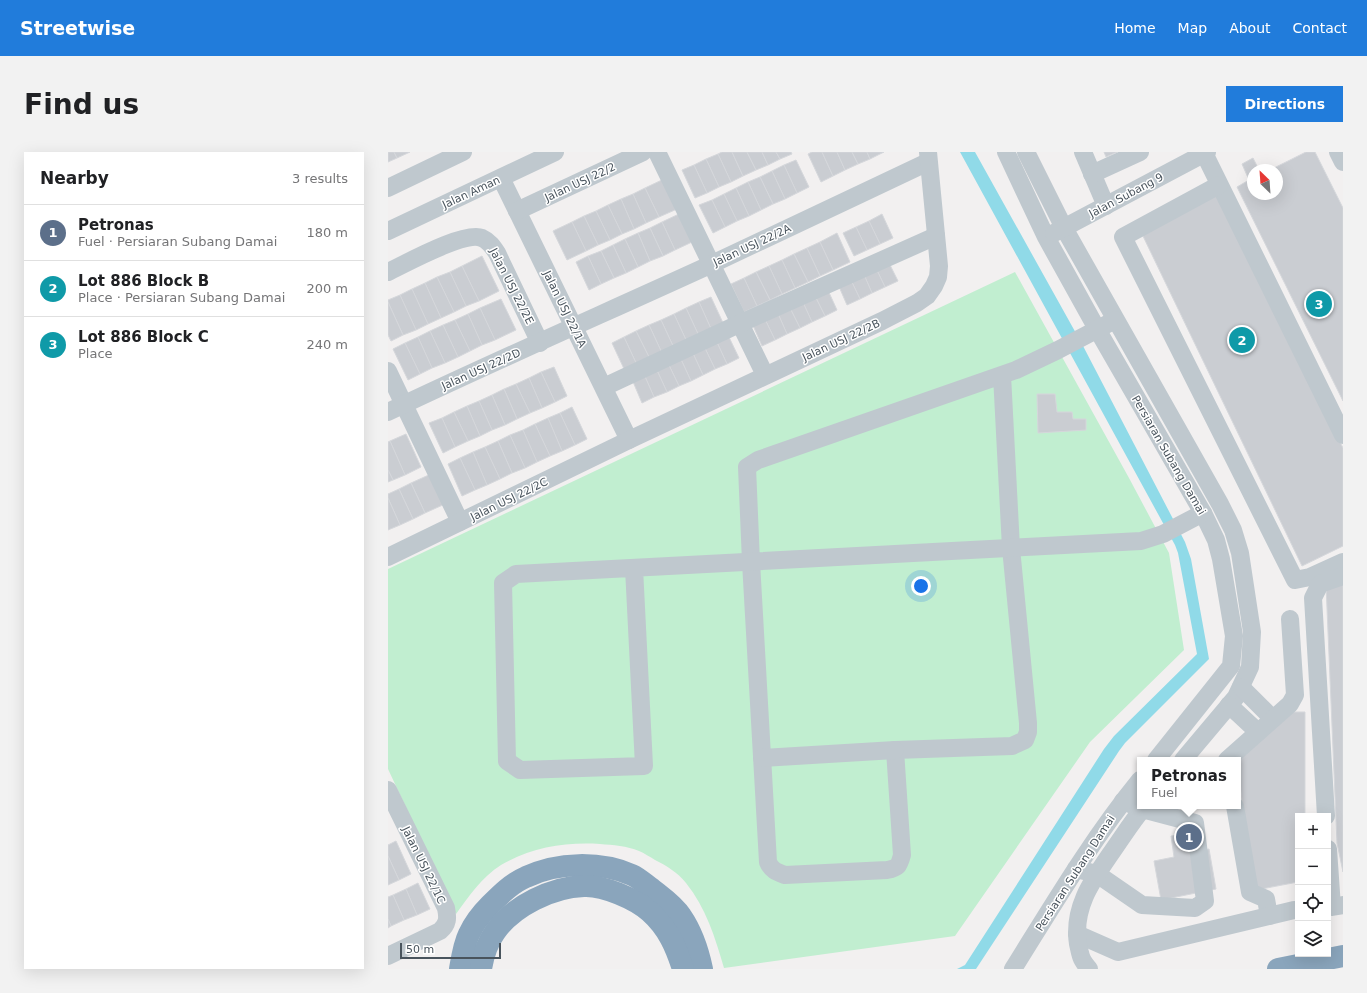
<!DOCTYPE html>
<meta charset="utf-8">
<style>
:root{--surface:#fff;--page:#f2f2f2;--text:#202124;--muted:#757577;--line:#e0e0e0;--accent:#217cdb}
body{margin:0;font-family:"DejaVu Sans",sans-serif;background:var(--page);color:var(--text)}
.controls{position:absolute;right:12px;bottom:12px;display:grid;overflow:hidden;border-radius:0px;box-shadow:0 4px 16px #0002}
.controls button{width:36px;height:36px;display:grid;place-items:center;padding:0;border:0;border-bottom:1px solid var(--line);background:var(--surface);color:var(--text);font:20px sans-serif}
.compass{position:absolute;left:859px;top:12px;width:36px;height:36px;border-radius:50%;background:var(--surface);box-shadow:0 4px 16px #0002;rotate:335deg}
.scale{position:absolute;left:12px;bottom:10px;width:101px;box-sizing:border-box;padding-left:4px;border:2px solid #49545d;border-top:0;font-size:11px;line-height:14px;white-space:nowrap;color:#49545d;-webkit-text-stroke:3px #fff;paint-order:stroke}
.you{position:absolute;left:533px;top:434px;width:14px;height:14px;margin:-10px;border:3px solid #fff;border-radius:50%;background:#1a73e8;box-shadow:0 0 0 6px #1a73e833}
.badge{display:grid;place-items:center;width:26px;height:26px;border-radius:50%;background:var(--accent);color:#fff;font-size:13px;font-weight:700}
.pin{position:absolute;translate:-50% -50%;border:2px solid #fff;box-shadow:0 1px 4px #0006}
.popup{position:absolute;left:749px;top:605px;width:104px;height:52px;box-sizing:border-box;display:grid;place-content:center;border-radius:0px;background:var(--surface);filter:drop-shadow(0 1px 3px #0005);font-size:13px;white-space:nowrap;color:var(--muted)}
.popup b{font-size:15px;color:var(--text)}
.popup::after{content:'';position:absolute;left:50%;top:100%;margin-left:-8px;border:8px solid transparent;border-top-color:var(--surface)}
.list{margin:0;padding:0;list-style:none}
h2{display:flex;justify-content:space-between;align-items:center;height:52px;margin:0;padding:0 16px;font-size:17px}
h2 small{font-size:13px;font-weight:400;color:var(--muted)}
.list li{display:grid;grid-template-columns:26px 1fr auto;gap:12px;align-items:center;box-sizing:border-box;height:56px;padding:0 16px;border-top:1px solid var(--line)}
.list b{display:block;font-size:15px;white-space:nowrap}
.list p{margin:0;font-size:13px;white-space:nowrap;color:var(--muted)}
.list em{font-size:13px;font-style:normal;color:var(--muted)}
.icon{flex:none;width:22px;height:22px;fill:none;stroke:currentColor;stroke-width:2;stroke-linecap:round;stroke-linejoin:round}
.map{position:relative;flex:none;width:955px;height:817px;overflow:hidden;border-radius:0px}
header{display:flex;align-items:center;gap:24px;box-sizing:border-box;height:56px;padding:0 20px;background:var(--accent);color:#fff}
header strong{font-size:19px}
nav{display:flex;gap:22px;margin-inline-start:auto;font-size:14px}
.intro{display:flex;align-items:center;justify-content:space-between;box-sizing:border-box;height:96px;padding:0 24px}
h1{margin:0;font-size:28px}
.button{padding:10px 18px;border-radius:0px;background:var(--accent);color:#fff;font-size:14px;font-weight:700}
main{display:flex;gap:24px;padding:0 24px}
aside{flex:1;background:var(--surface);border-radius:0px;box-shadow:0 4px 16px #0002}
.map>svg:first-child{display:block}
.green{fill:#c1eed0}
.water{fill:#90dae8}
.building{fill:#cacdd2;stroke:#d5d7db}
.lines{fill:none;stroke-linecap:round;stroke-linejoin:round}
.minor{stroke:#bfc8ce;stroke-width:18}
.highway{stroke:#8aa5bc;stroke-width:22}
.labels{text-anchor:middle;stroke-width:3;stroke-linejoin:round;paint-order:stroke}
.street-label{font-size:11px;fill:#49545d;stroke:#fff}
</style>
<header>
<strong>Streetwise</strong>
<nav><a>Home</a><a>Map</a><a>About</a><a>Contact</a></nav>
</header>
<div class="intro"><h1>Find us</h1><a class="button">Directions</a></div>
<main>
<aside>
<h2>Nearby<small>3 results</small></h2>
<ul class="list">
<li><span class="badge" style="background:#5c6f8a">1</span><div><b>Petronas</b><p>Fuel · Persiaran Subang Damai</p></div><em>180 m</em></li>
<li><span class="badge" style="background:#0f9aa8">2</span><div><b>Lot 886 Block B</b><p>Place · Persiaran Subang Damai</p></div><em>200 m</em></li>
<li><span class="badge" style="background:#0f9aa8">3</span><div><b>Lot 886 Block C</b><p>Place</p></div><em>240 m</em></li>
</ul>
</aside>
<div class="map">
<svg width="955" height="817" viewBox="0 0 955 817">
<rect width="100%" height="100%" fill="#f2f0f0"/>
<path class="green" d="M627 120 741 326 781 401 796 498 702 590 567 784 336 816C327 785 318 756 298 731 289 720 279 714 267 708 262 705 256 701 251 699 239 694 225 693 212 692 177 690 144 695 113 713 94 725 81 744 68 762L0 617V417Z"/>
<path class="water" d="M572 0H587L694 192 797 390 803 407 821 507 737 591 731 599 588 817H569L577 813 716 597 726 584 809 502 790 401 787 393Z"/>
<g class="building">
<path d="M0 0H6L9 6 0 10Z"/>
<path d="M6 0H22L9 6Z"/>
<path d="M334 0H344L355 24 343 30 330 2Z"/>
<path d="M344 0H359L368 18 355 24Z"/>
<path d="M359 0H374L380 13 368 18Z"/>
<path d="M374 0H388L392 7 380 13Z"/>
<path d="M388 0H403L404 2 392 7Z"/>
<path d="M424 0H434L445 24 433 30 420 2Z"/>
<path d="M434 0H449L457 18 445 24Z"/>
<path d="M449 0H464L470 12 457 18Z"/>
<path d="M464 0H479L482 7 470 12Z"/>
<path d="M479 0H496L482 7Z"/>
<path d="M716 0H729L718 5Z"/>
<path d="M918 0H927L955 56V249L849 35 861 28 854 12 865 6 871 18H865V42H889V18H882Z"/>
<path d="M330 2 343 30 331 35 318 7Z"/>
<path d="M318 7 331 35 319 41 306 13Z"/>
<path d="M408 8 421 35 409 41 396 13Z"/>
<path d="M306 13 319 41 307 46 294 18Z"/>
<path d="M396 13 409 41 397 47 384 19Z"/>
<path d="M384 19 397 47 385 52 372 25Z"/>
<path d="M372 25 385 52 373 58 360 30Z"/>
<path d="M276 27 289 57 271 65 257 36Z"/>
<path d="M360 30 373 58 361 64 348 36Z"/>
<path d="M257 36 271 65 258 71 245 42Z"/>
<path d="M348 36 361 64 349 69 336 42Z"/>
<path d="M245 42 258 71 246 77 233 47Z"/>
<path d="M336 42 349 69 337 75 324 48Z"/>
<path d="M830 42 955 296V394L914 414 753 80Z"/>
<path d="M233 47 246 77 234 82 220 53Z"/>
<path d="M324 48 337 75 325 81 311 53Z"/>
<path d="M220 53 234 82 222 88 208 59Z"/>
<path d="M208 59 222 88 210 93 196 64Z"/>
<path d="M291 62 304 90 287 98 274 70Z"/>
<path d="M494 62 505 86 492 92 481 69Z"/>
<path d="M196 64 210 93 198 99 184 70Z"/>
<path d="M481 69 492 92 479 98 468 75Z"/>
<path d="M184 70 198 99 179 108 165 79Z"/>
<path d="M274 70 287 98 275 104 262 76Z"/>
<path d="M468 75 479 98 466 104 455 81Z"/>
<path d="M262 76 275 104 262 109 250 81Z"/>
<path d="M250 81 262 109 250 115 237 87Z"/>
<path d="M449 81 462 110 445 118 432 90Z"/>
<path d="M237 87 250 115 238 121 225 93Z"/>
<path d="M432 90 445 118 432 124 419 96Z"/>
<path d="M225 93 238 121 226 126 213 99Z"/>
<path d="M419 96 432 124 420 130 406 102Z"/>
<path d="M213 99 226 126 213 132 200 104Z"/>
<path d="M406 102 420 130 407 136 394 108Z"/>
<path d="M94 104 111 139 91 149 74 114Z"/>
<path d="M200 104 213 132 201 138 188 110Z"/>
<path d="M499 107 510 129 497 135 486 112Z"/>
<path d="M394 108 407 136 394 142 381 114Z"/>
<path d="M486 112 497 135 484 141 474 118Z"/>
<path d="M74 114 91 149 78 154 62 120Z"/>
<path d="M381 114 394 142 382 148 368 120Z"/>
<path d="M474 118 484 141 472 147 461 124Z"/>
<path d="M62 120 78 154 66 160 49 125Z"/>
<path d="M368 120 382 148 369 154 356 126Z"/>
<path d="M461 124 472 147 459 153 449 130Z"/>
<path d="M49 125 66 160 53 166 37 131Z"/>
<path d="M356 126 369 154 356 160 343 132Z"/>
<path d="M37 131 53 166 40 172 24 137Z"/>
<path d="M438 134 449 158 437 164 425 140Z"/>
<path d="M24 137 40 172 28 178 12 143Z"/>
<path d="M425 140 437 164 424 170 413 146Z"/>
<path d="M12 143 28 178 15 183 0 150V148Z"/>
<path d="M323 145 336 173 324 179 311 150Z"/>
<path d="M413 146 424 170 412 176 400 152Z"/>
<path d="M113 147 128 178 107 188 92 156Z"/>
<path d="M0 150 15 183 3 189 0 183Z"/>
<path d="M311 150 324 179 311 184 298 156Z"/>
<path d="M400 152 412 176 399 182 388 157Z"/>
<path d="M92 156 107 188 94 193 80 162Z"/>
<path d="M298 156 311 184 299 190 286 162Z"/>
<path d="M388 157 399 182 387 188 375 163Z"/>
<path d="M80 162 94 193 82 199 67 168Z"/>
<path d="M286 162 299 190 286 196 273 168Z"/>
<path d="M375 163 387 188 374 194 363 169Z"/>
<path d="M67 168 82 199 70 205 55 173Z"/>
<path d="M273 168 286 196 274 201 261 173Z"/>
<path d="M55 173 70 205 57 211 42 179Z"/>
<path d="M261 173 274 201 262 207 248 179Z"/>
<path d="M42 179 57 211 44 216 30 185Z"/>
<path d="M248 179 262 207 249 213 236 185Z"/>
<path d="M339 181 351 206 339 212 327 186Z"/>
<path d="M30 185 44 216 32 222 17 191Z"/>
<path d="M236 185 249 213 237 219 224 191Z"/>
<path d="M327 186 339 212 327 217 315 192Z"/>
<path d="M17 191 32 222 20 228 5 197Z"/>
<path d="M315 192 327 217 315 223 303 197Z"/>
<path d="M303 197 315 223 303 229 291 203Z"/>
<path d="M291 203 303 229 291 234 279 209Z"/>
<path d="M279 209 291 234 279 240 267 214Z"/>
<path d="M267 214 279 240 266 245 255 220Z"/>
<path d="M166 215 179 244 167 250 153 220Z"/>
<path d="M153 220 167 250 154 256 141 226Z"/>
<path d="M255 220 266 245 254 251 243 225Z"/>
<path d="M141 226 154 256 142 261 128 232Z"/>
<path d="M128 232 142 261 129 267 116 237Z"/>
<path d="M116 237 129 267 117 273 104 243Z"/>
<path d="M649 242H667L669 260H684L685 267H698V278L650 281Z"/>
<path d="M104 243 117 273 104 278 91 249Z"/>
<path d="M91 249 104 278 92 284 79 254Z"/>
<path d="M79 254 92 284 80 289 66 260Z"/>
<path d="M184 255 199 287 187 293 172 261Z"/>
<path d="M66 260 80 289 67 295 54 266Z"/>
<path d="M172 261 187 293 174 299 160 266Z"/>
<path d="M54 266 67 295 55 301 41 271Z"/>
<path d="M160 266 174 299 162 304 147 272Z"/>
<path d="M147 272 162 304 149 310 135 278Z"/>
<path d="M135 278 149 310 137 316 122 283Z"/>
<path d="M18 282 33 315 17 323 2 289Z"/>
<path d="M122 283 137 316 124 321 110 289Z"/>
<path d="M2 289 17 323 5 328 0 318V290Z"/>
<path d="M110 289 124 321 112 327 97 295Z"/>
<path d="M97 295 112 327 99 333 85 300Z"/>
<path d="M85 300 99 333 87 338 72 306Z"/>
<path d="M72 306 87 338 74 344 60 312Z"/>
<path d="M0 318 5 328 0 330Z"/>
<path d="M43 322 57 352 37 361 23 331Z"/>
<path d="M23 331 37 361 25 367 11 337Z"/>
<path d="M11 337 25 367 12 373 0 346V342Z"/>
<path d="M0 346 12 373 0 378Z"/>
<path d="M955 429V720L949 691 938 433Z"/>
<path d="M901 560H917V664H910V730L863 739 850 609Z"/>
<path d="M801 681 804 700 821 697 828 737 773 748 766 709 786 705 783 684Z"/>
<path d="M8 689 23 722 11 728 0 704V693Z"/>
<path d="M0 704 11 728 0 733Z"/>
<path d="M30 731 42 757 29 763 18 737Z"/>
<path d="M18 737 29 763 16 768 5 743Z"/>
<path d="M5 743 16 768 3 774 0 767V745Z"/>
<path d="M0 767 3 774 0 776Z"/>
</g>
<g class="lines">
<g class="minor">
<path d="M269 0 377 223"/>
<path d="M618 0 658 85 709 177 815 361 828 388 833 407 846 484 843 514 768 608"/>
<path d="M638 0 676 76 832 352 845 378 852 401 864 480 862 515 848 545 795 608"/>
<path d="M695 0 718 54"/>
<path d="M950 0 955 10"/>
<path d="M816 1 955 283"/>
<path d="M704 22 752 0"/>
<path d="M113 26 241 288"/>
<path d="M831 33 735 85 907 428 922 425 955 410"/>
<path d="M0 36 75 0"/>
<path d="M129 59 255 0"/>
<path d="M0 79 167 0"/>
<path d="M666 81 819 0"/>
<path d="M0 120C19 111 76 79 94 86 101 89 105 95 109 101L152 191"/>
<path d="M0 219 72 370"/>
<path d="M614 223 623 396 640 571V580L637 588 624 594 507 598 514 703C511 714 510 716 499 718L397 723C389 720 383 718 380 710L363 410 359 315 370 308 628 218 670 198 727 168"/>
<path d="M216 235 353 171 548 84"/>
<path d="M0 260C107 209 217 161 324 112 397 78 468 44 540 10"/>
<path d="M0 405 241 288 494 169 529 151 539 144 546 134 550 125 551 114 540 0"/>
<path d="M246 416 256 614 132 618 119 609 115 431 128 422 753 389 775 382 815 361"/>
<path d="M853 535 885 567"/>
<path d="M841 553 870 580"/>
<path d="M374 606 507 598"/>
<path d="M839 608 902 552 907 543 902 467"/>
<path d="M0 638 58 756C60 766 60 772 52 779L0 804"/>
<path d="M847 654 862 740 878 747 881 764"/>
<path d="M938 664 925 446 932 432 955 424"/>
<path d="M940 697 944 755 955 753"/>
<path d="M688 717 709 722 754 753 807 756 817 749 807 671 754 657 735 649"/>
<path d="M689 782 730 800 906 758"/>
<path d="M625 817C665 753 704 687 752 628"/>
<path d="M701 817C692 806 693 805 690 792 684 753 707 725 728 694 737 681 746 667 757 654"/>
</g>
<g class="highway">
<path d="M72 817C74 805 76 792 81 782 86 771 94 761 102 753 113 742 124 731 138 725 170 710 212 709 244 723 251 726 258 733 264 737 274 745 286 753 293 764 304 780 310 798 314 817"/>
<path d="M93 817C95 804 99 791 107 780 125 754 164 735 196 734 215 733 248 747 262 760 280 776 288 795 295 817"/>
<path d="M890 817 955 804"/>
</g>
</g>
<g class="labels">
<g class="street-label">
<text transform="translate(192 30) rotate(-25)" y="4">Jalan USJ 22/2</text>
<text transform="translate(83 40) rotate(-25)" y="4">Jalan Aman</text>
<text transform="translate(738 43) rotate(-28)" y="4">Jalan Subang 9</text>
<text transform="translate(364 93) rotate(-25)" y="4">Jalan USJ 22/2A</text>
<text transform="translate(124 134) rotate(63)" y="4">Jalan USJ 22/2E</text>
<text transform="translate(177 157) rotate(64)" y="4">Jalan USJ 22/1A</text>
<text transform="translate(453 188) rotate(-25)" y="4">Jalan USJ 22/2B</text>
<text transform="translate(93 217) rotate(-24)" y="4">Jalan USJ 22/2D</text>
<text transform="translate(781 303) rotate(60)" y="4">Persiaran Subang Damai</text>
<text transform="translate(121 347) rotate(-26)" y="4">Jalan USJ 22/2C</text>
<text transform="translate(36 713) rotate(64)" y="4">Jalan USJ 22/1C</text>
<text transform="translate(687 721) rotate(-57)" y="4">Persiaran Subang Damai</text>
</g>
</g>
</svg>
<div class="controls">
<button>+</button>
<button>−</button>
<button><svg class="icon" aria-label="locate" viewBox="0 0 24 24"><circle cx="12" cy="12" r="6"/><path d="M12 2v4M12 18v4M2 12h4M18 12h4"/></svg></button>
<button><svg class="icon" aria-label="layers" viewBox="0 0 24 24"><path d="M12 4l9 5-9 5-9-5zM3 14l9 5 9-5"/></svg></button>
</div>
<svg class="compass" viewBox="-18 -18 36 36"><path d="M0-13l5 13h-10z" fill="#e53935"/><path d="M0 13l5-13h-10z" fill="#757577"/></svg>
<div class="scale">50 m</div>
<div class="you"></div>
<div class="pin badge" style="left:801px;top:685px;background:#5c6f8a">1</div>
<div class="popup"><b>Petronas</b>Fuel</div>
<div class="pin badge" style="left:854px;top:188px;background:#0f9aa8">2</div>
<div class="pin badge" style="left:931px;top:152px;background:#0f9aa8">3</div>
</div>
</main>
